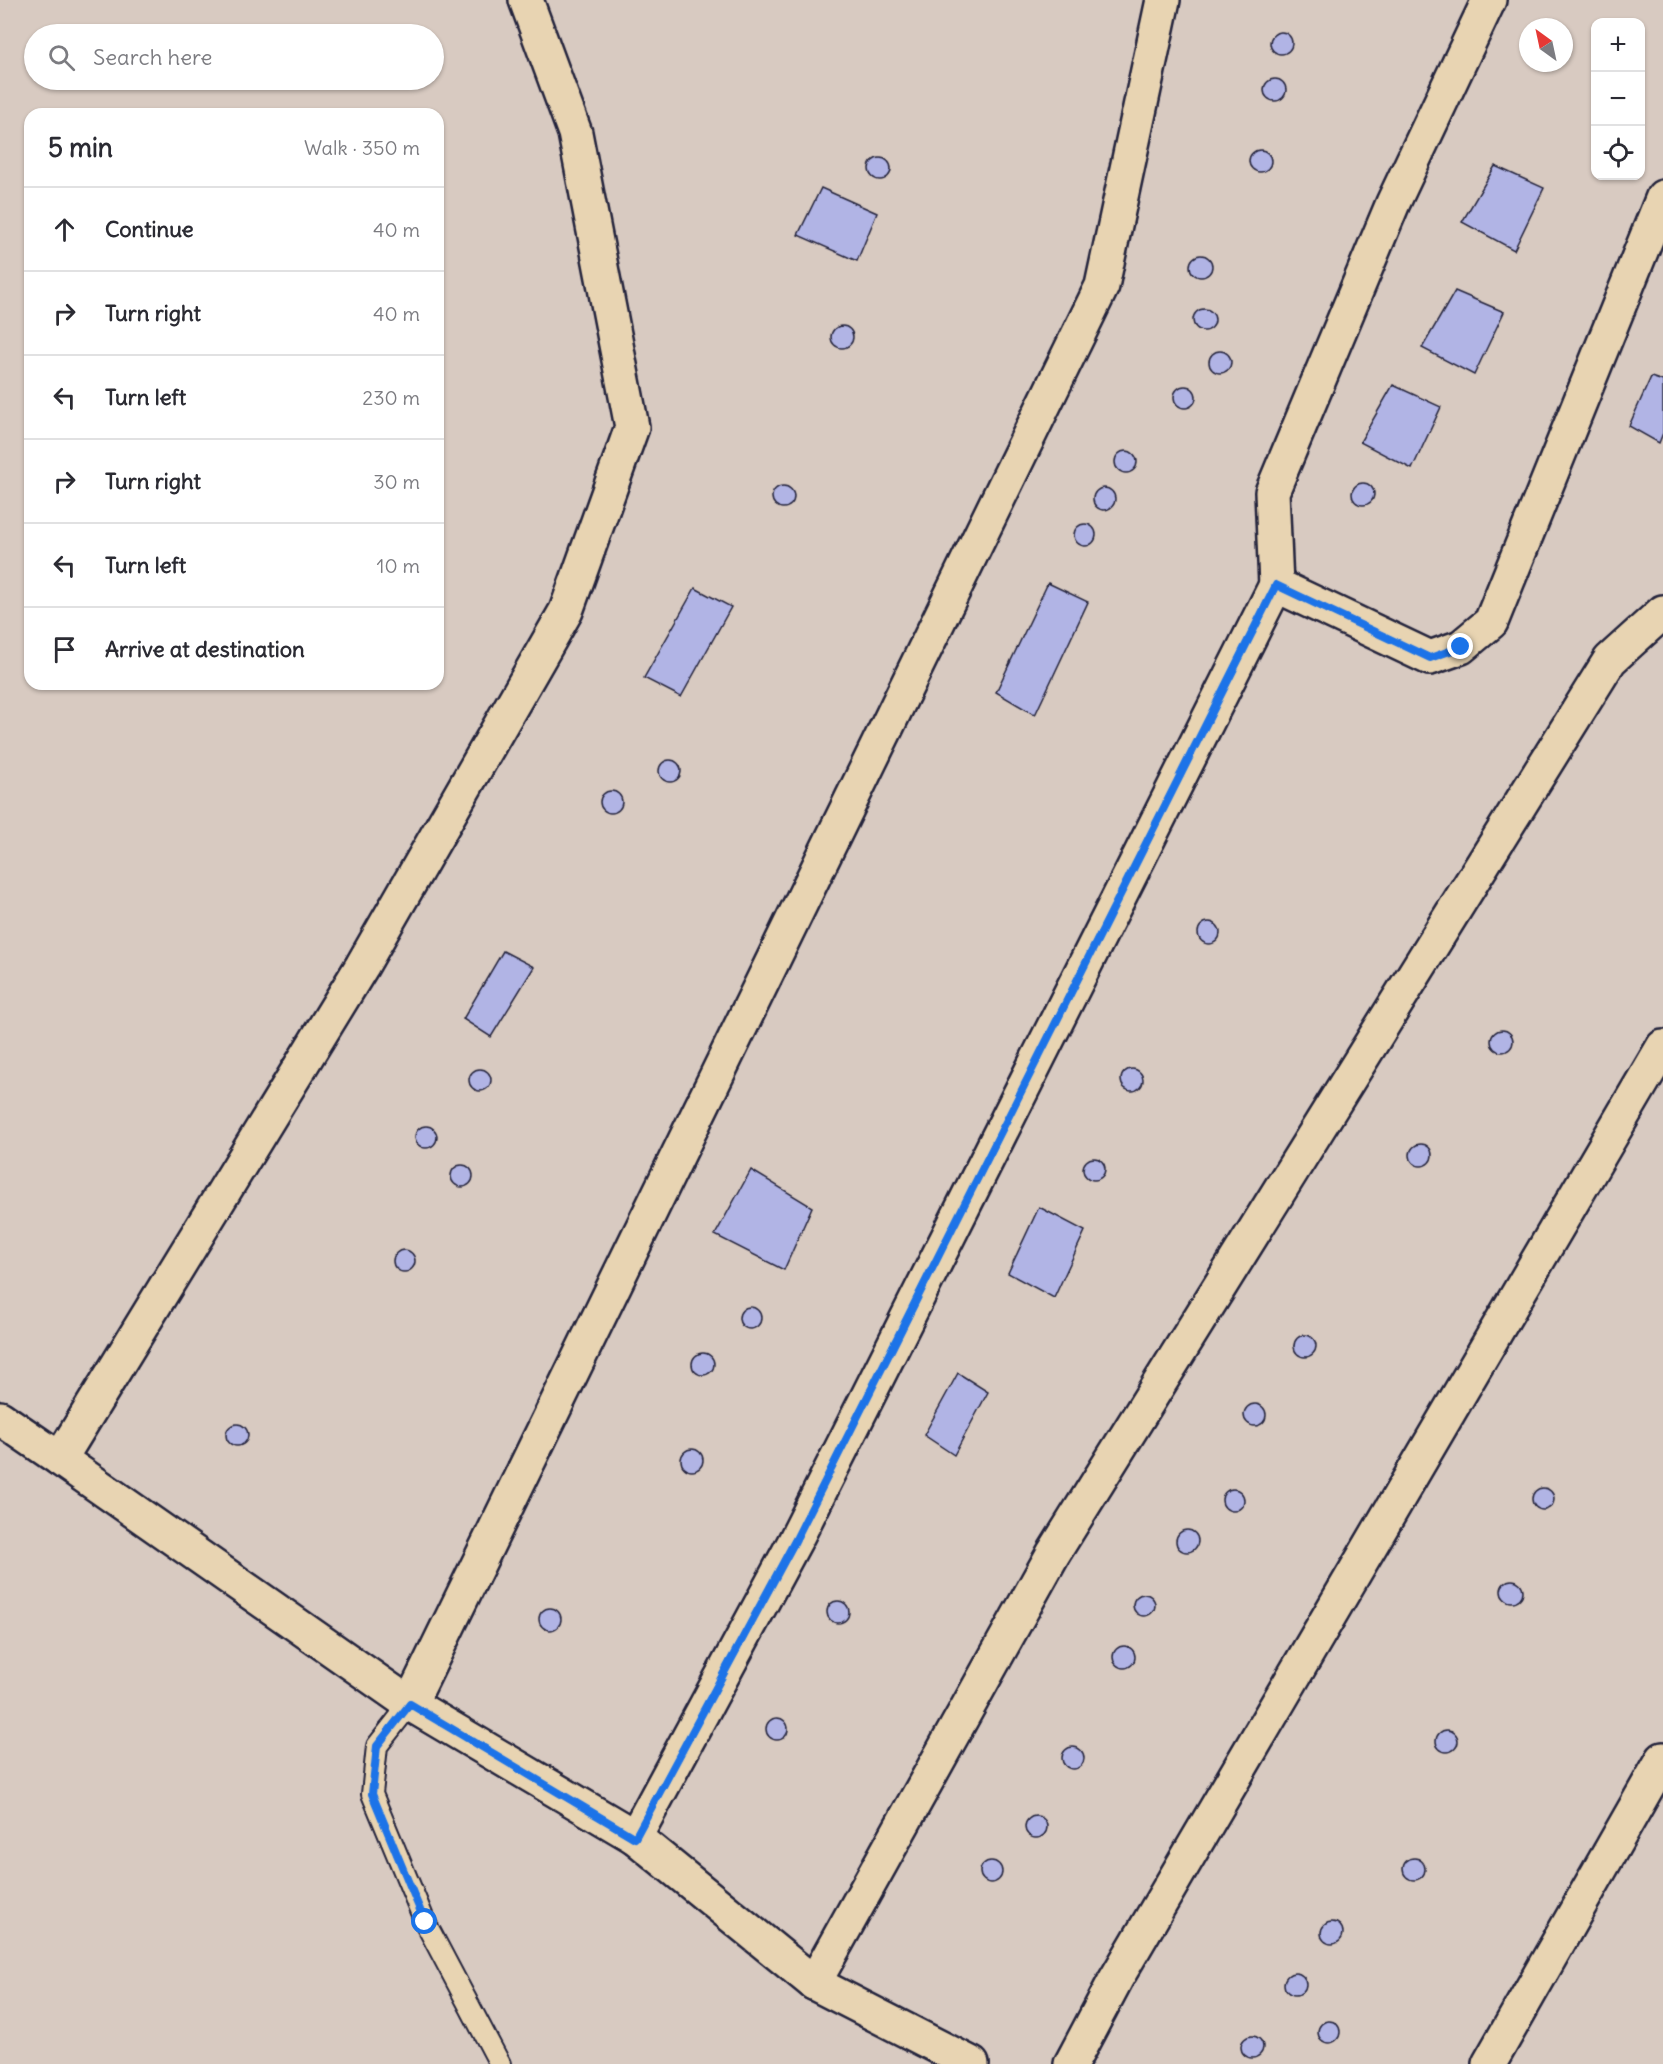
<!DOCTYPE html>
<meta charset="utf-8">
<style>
:root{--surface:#fff;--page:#f7f7f7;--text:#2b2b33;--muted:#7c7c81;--line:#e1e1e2}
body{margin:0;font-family:Delius,sans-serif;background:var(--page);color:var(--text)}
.controls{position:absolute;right:18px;top:18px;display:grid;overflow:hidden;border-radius:12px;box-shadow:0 2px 4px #0004}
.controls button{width:54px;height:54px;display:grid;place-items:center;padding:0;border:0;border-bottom:2px solid var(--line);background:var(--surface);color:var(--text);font:30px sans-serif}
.compass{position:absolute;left:1519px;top:18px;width:54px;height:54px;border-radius:50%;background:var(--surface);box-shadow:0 2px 4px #0004;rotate:327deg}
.stop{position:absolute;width:18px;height:18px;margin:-14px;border:4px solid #1a73e8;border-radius:50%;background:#fff}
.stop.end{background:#1a73e8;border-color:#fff;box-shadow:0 2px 6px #0008}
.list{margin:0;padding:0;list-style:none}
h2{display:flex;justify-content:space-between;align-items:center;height:78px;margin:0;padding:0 24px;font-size:26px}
h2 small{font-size:20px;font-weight:400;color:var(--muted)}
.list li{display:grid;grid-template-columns:39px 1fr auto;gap:18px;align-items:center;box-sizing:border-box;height:84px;padding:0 24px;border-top:2px solid var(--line)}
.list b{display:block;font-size:22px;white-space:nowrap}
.list em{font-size:20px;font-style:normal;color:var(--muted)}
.icon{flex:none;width:33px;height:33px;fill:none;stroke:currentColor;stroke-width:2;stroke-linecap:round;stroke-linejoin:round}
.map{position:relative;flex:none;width:1663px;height:2064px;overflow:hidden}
.search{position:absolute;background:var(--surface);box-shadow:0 2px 4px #0004;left:24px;top:24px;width:420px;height:66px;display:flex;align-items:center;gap:15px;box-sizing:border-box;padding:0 21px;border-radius:33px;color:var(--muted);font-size:22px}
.panel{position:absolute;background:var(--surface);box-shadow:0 2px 4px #0004;left:24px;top:108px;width:420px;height:582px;border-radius:18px}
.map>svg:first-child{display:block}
.building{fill:#b1b4e5;stroke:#22223b;stroke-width:1.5}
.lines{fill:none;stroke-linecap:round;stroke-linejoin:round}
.lane-casing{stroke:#22223b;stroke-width:24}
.street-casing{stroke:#22223b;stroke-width:38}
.lane{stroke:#e8d4b2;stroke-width:20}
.street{stroke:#e8d4b2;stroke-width:33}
.route{stroke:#1a73e8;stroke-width:8}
</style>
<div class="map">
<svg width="1663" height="2064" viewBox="0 0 1663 2064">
<rect width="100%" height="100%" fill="#d8cac1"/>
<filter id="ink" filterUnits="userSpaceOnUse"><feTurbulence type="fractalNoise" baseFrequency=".0167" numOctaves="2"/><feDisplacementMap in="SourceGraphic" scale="12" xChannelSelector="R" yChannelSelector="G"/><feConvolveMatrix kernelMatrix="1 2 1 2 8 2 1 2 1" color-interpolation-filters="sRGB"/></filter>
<g filter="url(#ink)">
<g class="building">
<circle cx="1281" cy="43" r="11"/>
<circle cx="1275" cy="90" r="11"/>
<circle cx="1260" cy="161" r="11"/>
<circle cx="880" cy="169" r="11"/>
<path d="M1495 166 1544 188 1514 250 1462 222Z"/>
<path d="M821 188 877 213 857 261 798 235Z"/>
<circle cx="1201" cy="266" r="11"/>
<path d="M1455 291 1504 312 1474 375 1422 348Z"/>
<circle cx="1204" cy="320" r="11"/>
<circle cx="842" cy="337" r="11"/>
<circle cx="1220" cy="362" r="11"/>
<path d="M1651 377 1663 381V433L1659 443 1629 426Z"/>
<path d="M1393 385 1441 407 1412 469 1360 442Z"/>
<circle cx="1185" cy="397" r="11"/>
<circle cx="1126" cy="462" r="11"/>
<circle cx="1363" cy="494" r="11"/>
<circle cx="783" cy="497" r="11"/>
<circle cx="1104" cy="499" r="11"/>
<circle cx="1085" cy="535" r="11"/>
<path d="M1048 583 1088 602 1035 715 996 692Z"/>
<path d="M695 588 731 607 681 697 644 678Z"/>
<circle cx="670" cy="771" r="11"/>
<circle cx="611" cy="802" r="11"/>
<circle cx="1209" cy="933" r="11"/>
<path d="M503 951 534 967 491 1037 463 1019Z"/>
<circle cx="1502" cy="1041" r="11"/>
<circle cx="480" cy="1080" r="11"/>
<circle cx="1132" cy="1080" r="11"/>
<circle cx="426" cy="1137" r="11"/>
<circle cx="1421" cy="1155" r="11"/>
<circle cx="1094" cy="1169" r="11"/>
<circle cx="462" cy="1176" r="11"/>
<path d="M751 1170 812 1207 784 1270 715 1235Z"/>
<path d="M1039 1207 1085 1231 1054 1298 1008 1273Z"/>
<circle cx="404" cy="1261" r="11"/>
<circle cx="750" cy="1318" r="11"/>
<circle cx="1305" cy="1346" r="11"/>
<circle cx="703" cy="1364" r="11"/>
<path d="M958 1373 988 1392 954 1455 924 1435Z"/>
<circle cx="1255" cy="1415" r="11"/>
<circle cx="237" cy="1435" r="11"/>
<circle cx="692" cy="1460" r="11"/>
<circle cx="1543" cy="1499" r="11"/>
<circle cx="1233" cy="1500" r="11"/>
<circle cx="1187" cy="1541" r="11"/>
<circle cx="1512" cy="1591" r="11"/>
<circle cx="1144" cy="1605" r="11"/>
<circle cx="838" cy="1612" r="11"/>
<circle cx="550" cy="1619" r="11"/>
<circle cx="1124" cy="1657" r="11"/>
<circle cx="777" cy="1729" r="11"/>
<circle cx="1447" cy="1741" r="11"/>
<circle cx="1073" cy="1758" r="11"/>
<circle cx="1036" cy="1827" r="11"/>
<circle cx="1414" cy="1869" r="11"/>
<circle cx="991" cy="1872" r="11"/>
<circle cx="1332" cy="1933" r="11"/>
<circle cx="1295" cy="1984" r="11"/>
<circle cx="1329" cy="2032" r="11"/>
<circle cx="1252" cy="2047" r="11"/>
</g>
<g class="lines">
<defs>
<path id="lane" d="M410 1704 377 1746 372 1794 425 1922 500 2064"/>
<g id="street">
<path d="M526 0 575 133 632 427 566 611 362 966 60 1459 410 1704 635 1837 814 1983 972 2064"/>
<path d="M1276 585 1272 492 1393 203 1489 0"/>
<path d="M0 1418 60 1459"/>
<path d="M410 1704 1102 286 1163 0"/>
<path d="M635 1837 795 1541 1276 585 1430 658 1461 647 1491 622 1663 197"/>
<path d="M814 1983 1053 1554 1610 660 1663 612"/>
<path d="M1071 2064 1116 1979 1663 1047"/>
<path d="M1489 2064 1663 1759"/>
</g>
</defs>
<use href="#lane" class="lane-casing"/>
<use href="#street" class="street-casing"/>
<use href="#lane" class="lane"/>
<use href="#street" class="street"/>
</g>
</g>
<g class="lines" filter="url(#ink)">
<path class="route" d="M425 1922 372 1794 377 1746 410 1704 635 1838 795 1541 1276 585 1430 658 1461 647"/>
</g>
</svg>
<div class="controls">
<button>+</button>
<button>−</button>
<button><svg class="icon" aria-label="locate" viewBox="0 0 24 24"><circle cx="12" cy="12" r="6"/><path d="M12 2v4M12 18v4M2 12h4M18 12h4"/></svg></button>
</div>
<svg class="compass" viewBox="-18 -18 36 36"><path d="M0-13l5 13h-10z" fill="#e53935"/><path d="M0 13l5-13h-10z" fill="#7c7c81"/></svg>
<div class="stop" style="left:425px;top:1922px"></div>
<div class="stop end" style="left:1461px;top:647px"></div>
<div class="search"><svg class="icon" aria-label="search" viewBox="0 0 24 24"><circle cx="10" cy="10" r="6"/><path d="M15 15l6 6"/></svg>Search here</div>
<section class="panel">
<h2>5 min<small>Walk · 350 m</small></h2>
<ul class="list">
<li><svg class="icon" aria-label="ahead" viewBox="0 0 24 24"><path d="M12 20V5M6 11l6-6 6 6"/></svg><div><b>Continue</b></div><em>40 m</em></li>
<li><svg class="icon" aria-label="right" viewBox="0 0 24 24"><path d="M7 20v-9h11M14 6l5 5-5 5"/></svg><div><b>Turn right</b></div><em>40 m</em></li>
<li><svg class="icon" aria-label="left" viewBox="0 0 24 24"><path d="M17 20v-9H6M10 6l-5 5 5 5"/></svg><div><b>Turn left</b></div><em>230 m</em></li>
<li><svg class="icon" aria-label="right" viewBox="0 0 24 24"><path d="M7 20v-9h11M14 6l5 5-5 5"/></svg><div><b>Turn right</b></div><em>30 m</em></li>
<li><svg class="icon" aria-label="left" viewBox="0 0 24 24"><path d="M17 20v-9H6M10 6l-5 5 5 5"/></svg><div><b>Turn left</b></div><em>10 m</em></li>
<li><svg class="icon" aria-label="arrive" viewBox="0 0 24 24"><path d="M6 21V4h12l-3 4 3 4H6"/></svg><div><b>Arrive at destination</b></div></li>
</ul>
</section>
</div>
